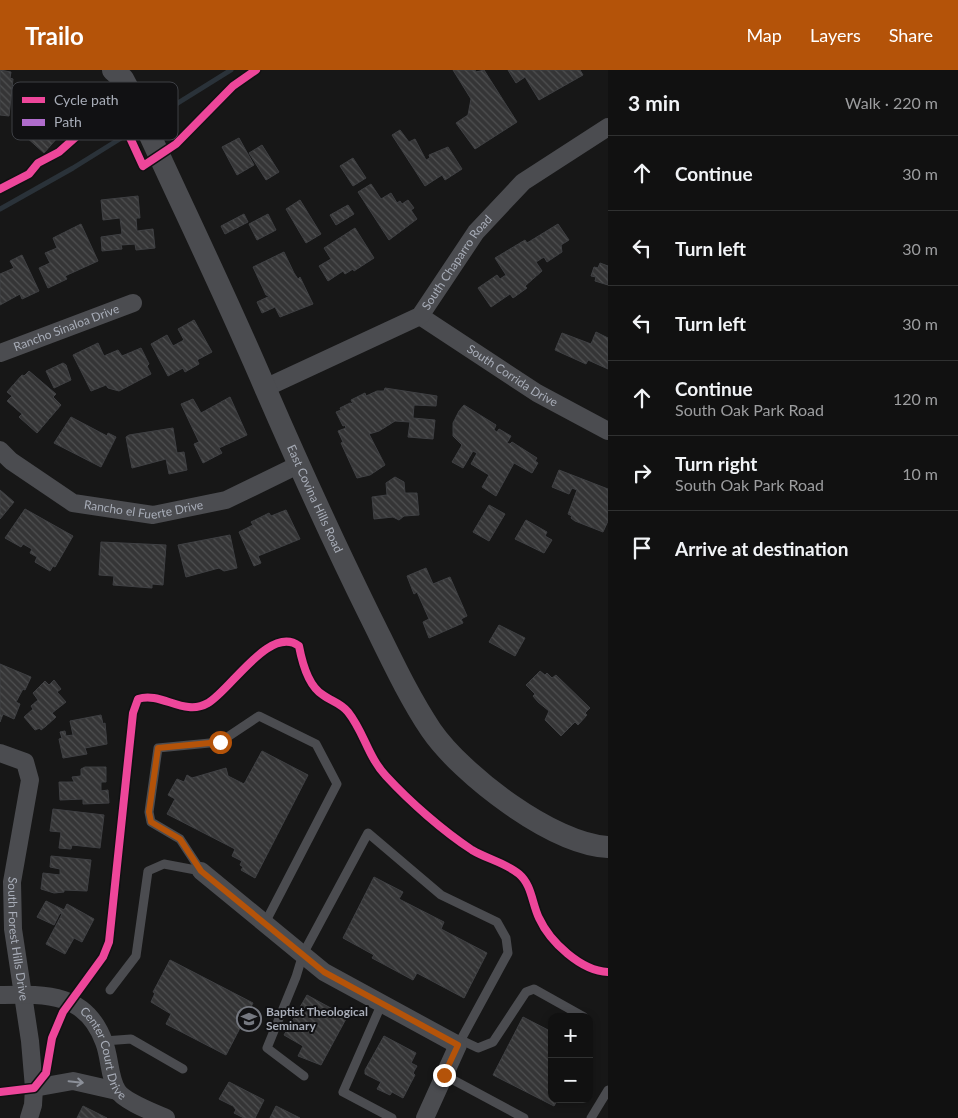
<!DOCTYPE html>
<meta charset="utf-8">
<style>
:root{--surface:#111;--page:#1a1a1a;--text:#f1f3f6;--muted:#9c9d9f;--line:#303131;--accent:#b45309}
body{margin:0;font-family:Lato,sans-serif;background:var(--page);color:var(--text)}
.controls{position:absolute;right:15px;bottom:15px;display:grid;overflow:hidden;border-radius:10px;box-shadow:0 2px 8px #0003}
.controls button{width:45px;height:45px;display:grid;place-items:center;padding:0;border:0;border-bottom:1px solid var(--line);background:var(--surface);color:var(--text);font:25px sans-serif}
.stop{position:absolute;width:15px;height:15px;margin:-11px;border:4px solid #b45309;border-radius:50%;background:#fff}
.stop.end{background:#b45309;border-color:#fff;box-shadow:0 1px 5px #0008}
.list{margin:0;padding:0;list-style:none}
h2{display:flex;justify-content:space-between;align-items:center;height:65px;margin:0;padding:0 20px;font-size:21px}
h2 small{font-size:16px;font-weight:400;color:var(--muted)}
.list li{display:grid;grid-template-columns:32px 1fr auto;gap:15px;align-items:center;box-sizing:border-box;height:75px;padding:0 20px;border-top:1px solid var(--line)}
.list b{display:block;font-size:19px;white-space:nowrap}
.list p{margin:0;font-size:16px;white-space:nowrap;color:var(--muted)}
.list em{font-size:16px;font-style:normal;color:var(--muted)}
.icon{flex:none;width:28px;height:28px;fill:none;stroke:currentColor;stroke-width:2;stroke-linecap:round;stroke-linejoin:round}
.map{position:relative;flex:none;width:608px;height:1048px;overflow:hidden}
header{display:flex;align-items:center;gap:30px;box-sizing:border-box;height:70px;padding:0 25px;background:var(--accent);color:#fff}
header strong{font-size:24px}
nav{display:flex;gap:28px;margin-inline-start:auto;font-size:18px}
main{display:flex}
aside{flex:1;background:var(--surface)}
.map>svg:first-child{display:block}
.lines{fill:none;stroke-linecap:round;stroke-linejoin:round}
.stream{stroke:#2a3239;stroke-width:5}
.building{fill:url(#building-back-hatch);stroke:#3f4043}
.service{stroke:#4b4c50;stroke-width:9}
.minor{stroke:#4b4c50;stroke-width:18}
.tertiary{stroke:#4b4c50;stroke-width:22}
.quiet{stroke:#b06ccc;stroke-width:6;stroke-dasharray:12 6;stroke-linecap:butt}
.cycleway-casing{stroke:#111113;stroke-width:11}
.cycleway{stroke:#ed469a;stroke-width:8}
.oneway{stroke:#8c9099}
.route{stroke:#b45309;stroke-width:6}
.labels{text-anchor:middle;stroke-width:4;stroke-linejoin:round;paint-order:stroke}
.street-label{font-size:12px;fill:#a8adb8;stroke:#111113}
.poi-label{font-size:12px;font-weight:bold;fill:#a8adb8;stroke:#111113;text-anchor:start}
.key{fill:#111113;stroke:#3e4045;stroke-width:1}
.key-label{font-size:14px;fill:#a8adb8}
</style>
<header>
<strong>Trailo</strong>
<nav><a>Map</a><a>Layers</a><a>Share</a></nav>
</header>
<main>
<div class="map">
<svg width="608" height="1048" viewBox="0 0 608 1048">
<defs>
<pattern id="building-back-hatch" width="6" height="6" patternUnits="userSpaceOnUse" patternTransform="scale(1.25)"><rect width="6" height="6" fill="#353536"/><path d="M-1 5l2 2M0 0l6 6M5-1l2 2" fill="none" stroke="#4f5051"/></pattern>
</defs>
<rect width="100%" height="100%" fill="#171717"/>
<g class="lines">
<g class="stream">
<path d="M149 51 231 0"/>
<path d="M0 139 73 98 139 57"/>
</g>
</g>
<g class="building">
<path d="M0 0 11 2 10 8 13 9 9 46 0 45Z"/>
<path d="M453 0H475L476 2 484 0 517 52 475 79 456 53 468 45 471 29Z"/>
<path d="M508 0H580L583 5 539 30 525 7 516 13Z"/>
<path d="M39 25 68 50 56 65 58 67 44 83 25 66 30 60 18 50Z"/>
<path d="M400 60 409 72 415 69 426 90 430 88 429 85 448 77 462 99 445 110 442 105 425 116 392 65Z"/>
<path d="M239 68 254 95 237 105 222 77Z"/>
<path d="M262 75 279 102 266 110 249 83Z"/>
<path d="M353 88 366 108 353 116 340 96Z"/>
<path d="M371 114 381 129 391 123 397 133 400 131 402 134 408 130 414 138 411 140 417 149 389 170 358 122Z"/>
<path d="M138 126 140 148H136L137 161 153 159 155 178 136 180 135 174 121 175 122 179 102 181 101 167 122 164 120 148 103 150 101 130Z"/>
<path d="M300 130 321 164 306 173 286 139Z"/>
<path d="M348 135 354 144 336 155 330 145Z"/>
<path d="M244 144 248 152 225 164 221 156Z"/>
<path d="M268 144 276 160 257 170 249 154Z"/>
<path d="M81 154 98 191 65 206 67 209 48 218 39 198 50 193 45 183 57 178 53 168Z"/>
<path d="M558 154 569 170 561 175 562 182 547 192 544 187 536 192 542 201 525 216 527 218 513 228 510 224 491 237 478 218 497 205 500 209 506 205 495 188 525 170 527 173Z"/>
<path d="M355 158 374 188 354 201 353 199 345 204 343 201 328 211 319 196 331 189 324 178Z"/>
<path d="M284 182 294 203 298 209 300 207 313 234 280 247 275 237 262 243 257 232 270 226 266 225 253 197Z"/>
<path d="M22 185 39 221 22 229 20 224 0 235V204L14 198 10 191Z"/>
<path d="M600 193 608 196V215L595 211 596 207 591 206 594 197 598 198Z"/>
<path d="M194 250 212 282 197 290 199 294 185 302 183 298 168 306 151 274 167 265 173 276 184 270 178 259Z"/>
<path d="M596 262 608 268V299L588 290 586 294 555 280 562 263 591 274Z"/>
<path d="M98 273 104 286 118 280 122 286 141 278 149 294 147 296 151 304 119 321 108 318 106 315 91 321 73 285Z"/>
<path d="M63 293 66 295 71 310 54 318 46 301Z"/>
<path d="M29 301 56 324 53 327 61 335 37 363 19 347 22 344 7 331 12 326 7 322 22 305 24 306Z"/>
<path d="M385 318 437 326 436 336 414 335 413 348 435 350 433 369 408 367 410 352 395 351 379 361 369 364 385 395 370 405 357 408 341 373 343 372 338 361 346 358 345 355 343 356 336 342 341 340 340 338 350 333 353 334 351 330 365 323 366 326 377 321H384Z"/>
<path d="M230 327 247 365 219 378 222 383 203 393 194 374 199 372 181 334 193 329 201 343Z"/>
<path d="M464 335 496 355 494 360 497 362 499 359 511 366 507 373 510 374 512 372 537 388 535 391 538 393 532 403 514 393 496 426 482 417 489 405 471 394 477 383 473 381 463 398 452 392 462 375 453 366V353L459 341Z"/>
<path d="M71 347 107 366 108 363 116 367 101 397 54 373Z"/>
<path d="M173 358 177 383 184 382 187 400 169 404 166 389 132 398 126 367 129 365Z"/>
<path d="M559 400 608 419V451L603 462 575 451 571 448 572 446 568 444 577 420 572 418 569 424 552 417Z"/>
<path d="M395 407 404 412 405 423H417L419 445 404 446 399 450 393 447 374 449 372 427 387 425 386 413Z"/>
<path d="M0 420 14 432 0 449Z"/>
<path d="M489 435 505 444 489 471 473 462Z"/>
<path d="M25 439 73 466 55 497 53 496 50 501 35 492 37 487 30 483 32 479 23 474 21 477 5 468Z"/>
<path d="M286 440 300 469 258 486 261 493 254 496 239 462 253 455 251 452 269 443 271 446Z"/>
<path d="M526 450 547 462 545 466 552 470 544 483 515 469Z"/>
<path d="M230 465 237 498 224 501 219 498 186 507 178 475Z"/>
<path d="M101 472 166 475 163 515 152 514V518L113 515 114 506 99 505Z"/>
<path d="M426 498 433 514 450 507 467 546 461 549 463 553 429 568 423 552 429 549 417 522 414 524 407 506Z"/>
<path d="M499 555 525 568 515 586 489 572Z"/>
<path d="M0 594 31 607 25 620 23 619 16 632 20 634 14 649 3 644 0 652Z"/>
<path d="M540 601 545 605 547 603 552 608 556 605 590 638 585 643 587 645 578 655 575 652 561 666 545 650 549 641 538 632 533 626 535 624 526 615Z"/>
<path d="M54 610 61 619 57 622 66 632 52 643 56 647 46 656 41 660 40 658 35 660 24 647 33 639 31 636 38 630 33 623 45 611 49 615Z"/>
<path d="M101 645 103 654 105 653 107 674 85 678 87 684 63 688 59 669 62 668 60 662 65 661 66 666 73 665 70 651Z"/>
<path d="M262 681 308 705 255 808 241 800 243 797 240 795 242 791 232 786 235 779 167 744 175 729 168 725 177 709 184 712 187 705 192 708 226 698 228 706 244 714Z"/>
<path d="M85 697H106V712H101V721L108 720 109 733 83 734V729L60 730 59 712H74L72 707 81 706V699Z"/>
<path d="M53 739 104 745 100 778 72 775 71 779 59 778 61 762 50 761Z"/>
<path d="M51 786 91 790 87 821 64 820V822L54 823 41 819 43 803 60 805V799L50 797Z"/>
<path d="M374 807 403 822 399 829 444 852 441 859 487 883 464 928 417 903 413 910 372 888 374 885 343 868Z"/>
<path d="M46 831 64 840 67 834 94 849 82 872 74 868 65 884 46 874 62 844 60 843 54 855 37 847Z"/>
<path d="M170 890 253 933 226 985 166 954 171 944 151 932 155 923 153 922Z"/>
<path d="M307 925 347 947 321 995 298 986 303 976 284 965Z"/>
<path d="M523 947 552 962V1029H558L554 1036 493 1005Z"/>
<path d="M384 966 416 983 411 993 417 996 413 1003 415 1005 403 1028 392 1022 390 1025 377 1019 381 1012 365 1004V1000Z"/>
<path d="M229 1012 264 1030 255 1048H244L234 1043 236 1040 233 1036 219 1029Z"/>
<path d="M83 1036 107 1048H77Z"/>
<path d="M276 1036 300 1048H270Z"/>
</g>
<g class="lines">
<g class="service">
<path d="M201 801 180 769 151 752 149 742 158 678 220 672 259 646 316 674 337 714 265 853"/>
<path d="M110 920 136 886 148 801 164 794 201 801"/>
<path d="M382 933 343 1022 392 1048"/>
<path d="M461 970 478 978 493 972 526 922 534 919 584 947"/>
<path d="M104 971 131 969 183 999"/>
<path d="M444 1005 524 1048"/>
<path d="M304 1006 267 978 296 907 303 884 368 763 441 825 497 852 506 868 508 883 458 975"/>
<path d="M591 1048 608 1020"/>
</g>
<g class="minor">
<path id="s1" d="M420 246 537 323 608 361"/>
<path id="s2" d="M0 283 133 233"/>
<path id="s3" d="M265 318 420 246 476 162 523 112 608 57"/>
<path id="s4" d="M0 380 11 391 73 433 153 445 226 430 298 395"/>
<path id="s5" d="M0 683 25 692 30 710 12 812 13 859 30 971 34 1018 33 1035 29 1048"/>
<path d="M201 801 324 902 458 975 425 1048"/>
<path id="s6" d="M0 925C45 924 86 922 104 972 110 987 109 1007 117 1020 123 1031 155 1043 166 1048"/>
<path d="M34 1018 73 1011 117 1021"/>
</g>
<path class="tertiary" id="s7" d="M113 0 123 9 132 26C176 124 224 221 266 320 299 396 333 471 370 546 389 584 407 624 431 660 462 705 552 774 608 777"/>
<path class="quiet" d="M115 35 132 26"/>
<defs>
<g id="cycleway">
<path d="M0 119 29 104 38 93 59 82 105 41 115 35 143 96 176 74 233 16 256 0"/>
<path d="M0 1022 34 1018 46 1003 52 968 63 942 103 887 109 872 133 643 138 629C161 621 184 647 208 633 230 621 270 554 299 576 302 592 308 616 323 625 331 631 341 633 348 642 364 662 368 687 386 706 410 732 443 761 472 780 487 789 506 793 519 804 532 815 532 834 539 848 550 872 581 901 608 902"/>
</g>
</defs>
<use href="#cycleway" class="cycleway-casing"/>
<use href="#cycleway" class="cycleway"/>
</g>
<defs><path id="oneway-shaft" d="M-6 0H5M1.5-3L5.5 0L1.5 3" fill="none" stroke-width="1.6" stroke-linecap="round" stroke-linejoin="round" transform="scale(1.25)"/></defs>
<use class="oneway" href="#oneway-shaft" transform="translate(76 1012) rotate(6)"/>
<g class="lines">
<path class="route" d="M220 672 158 678 149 742 151 752 180 769 201 801 324 902 458 975 444 1005"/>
</g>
<defs>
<symbol id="school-ring" viewBox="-11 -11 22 22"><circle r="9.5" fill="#111113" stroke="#757880" stroke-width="1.5"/><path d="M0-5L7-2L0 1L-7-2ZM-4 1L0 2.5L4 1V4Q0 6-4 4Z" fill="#757880"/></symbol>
</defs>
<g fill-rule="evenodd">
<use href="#school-ring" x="235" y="935" width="28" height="28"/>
</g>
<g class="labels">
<g class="street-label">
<text dy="4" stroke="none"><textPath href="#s3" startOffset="236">South Chaparro Road</textPath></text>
<text dy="4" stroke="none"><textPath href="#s2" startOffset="71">Rancho Sinaloa Drive</textPath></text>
<text dy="4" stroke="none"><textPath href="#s1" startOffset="110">South Corrida Drive</textPath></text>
<text dy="4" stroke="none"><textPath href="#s7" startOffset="475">East Covina Hills Road</textPath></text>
<text dy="4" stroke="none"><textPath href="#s4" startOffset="162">Rancho el Fuerte Drive</textPath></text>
<text dy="4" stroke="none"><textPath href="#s5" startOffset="206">South Forest Hills Drive</textPath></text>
<text dy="4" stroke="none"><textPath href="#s6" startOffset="135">Center Court Drive</textPath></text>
</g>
<g class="poi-label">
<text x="266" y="946">Baptist Theological<tspan x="266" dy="14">Seminary</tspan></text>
</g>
</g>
<rect x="12" y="12" width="166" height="58" rx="8" class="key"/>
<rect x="22" y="27" width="23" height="6" fill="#ed469a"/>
<rect x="22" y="49" width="23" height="7" fill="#b06ccc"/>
<g class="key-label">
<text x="54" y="35">Cycle path</text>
<text x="54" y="57">Path</text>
</g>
</svg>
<div class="controls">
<button>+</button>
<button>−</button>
</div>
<div class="stop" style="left:220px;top:672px"></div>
<div class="stop end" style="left:444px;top:1005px"></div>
</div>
<aside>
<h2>3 min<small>Walk · 220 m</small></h2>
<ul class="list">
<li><svg class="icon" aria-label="ahead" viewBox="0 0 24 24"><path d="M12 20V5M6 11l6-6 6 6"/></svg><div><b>Continue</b></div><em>30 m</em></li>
<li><svg class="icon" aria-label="left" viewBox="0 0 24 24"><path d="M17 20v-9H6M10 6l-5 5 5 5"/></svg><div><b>Turn left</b></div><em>30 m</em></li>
<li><svg class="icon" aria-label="left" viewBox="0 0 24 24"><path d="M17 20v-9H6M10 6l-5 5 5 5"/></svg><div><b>Turn left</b></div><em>30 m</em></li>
<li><svg class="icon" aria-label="ahead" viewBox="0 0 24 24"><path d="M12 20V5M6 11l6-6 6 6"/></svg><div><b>Continue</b><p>South Oak Park Road</p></div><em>120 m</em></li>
<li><svg class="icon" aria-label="right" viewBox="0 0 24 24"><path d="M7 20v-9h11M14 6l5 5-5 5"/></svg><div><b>Turn right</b><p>South Oak Park Road</p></div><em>10 m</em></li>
<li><svg class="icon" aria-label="arrive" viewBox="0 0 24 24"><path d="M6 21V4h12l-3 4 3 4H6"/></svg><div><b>Arrive at destination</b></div></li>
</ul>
</aside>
</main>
